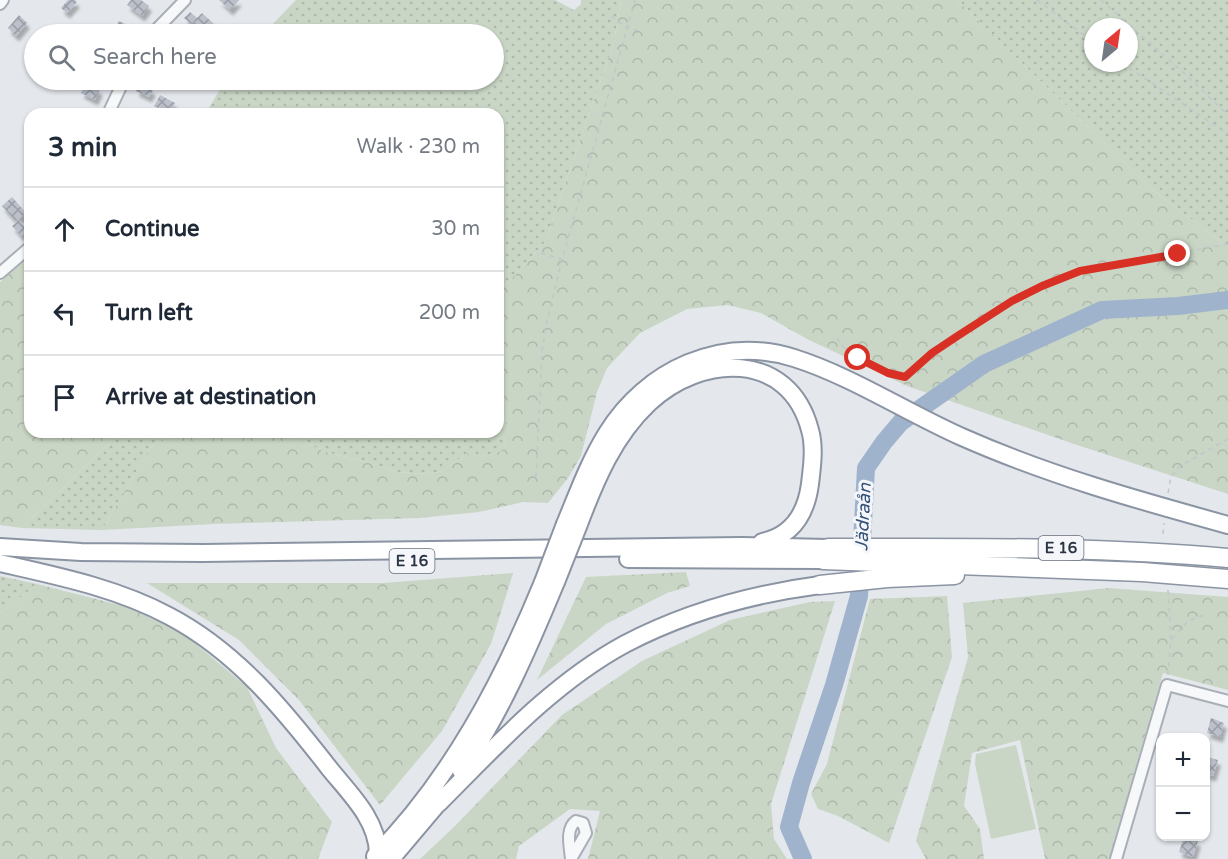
<!DOCTYPE html>
<meta charset="utf-8">
<style>
:root{--surface:#fff;--page:#f2f2f3;--text:#1f2937;--muted:#747a83;--line:#e0e1e3}
body{margin:0;font-family:"Varela Round",sans-serif;background:var(--page);color:var(--text)}
.controls{position:absolute;right:18px;bottom:18px;display:grid;overflow:hidden;border-radius:12px;box-shadow:0 2px 4px #0004}
.controls button{width:54px;height:54px;display:grid;place-items:center;padding:0;border:0;border-bottom:2px solid var(--line);background:var(--surface);color:var(--text);font:30px sans-serif}
.compass{position:absolute;left:1084px;top:18px;width:54px;height:54px;border-radius:50%;background:var(--surface);box-shadow:0 2px 4px #0004;rotate:29deg}
.stop{position:absolute;width:18px;height:18px;margin:-14px;border:4px solid #d93025;border-radius:50%;background:#fff}
.stop.end{background:#d93025;border-color:#fff;box-shadow:0 2px 6px #0008}
.list{margin:0;padding:0;list-style:none}
h2{display:flex;justify-content:space-between;align-items:center;height:78px;margin:0;padding:0 24px;font-size:26px}
h2 small{font-size:20px;font-weight:400;color:var(--muted)}
.list li{display:grid;grid-template-columns:39px 1fr auto;gap:18px;align-items:center;box-sizing:border-box;height:84px;padding:0 24px;border-top:2px solid var(--line)}
.list b{display:block;font-size:22px;white-space:nowrap}
.list em{font-size:20px;font-style:normal;color:var(--muted)}
.icon{flex:none;width:33px;height:33px;fill:none;stroke:currentColor;stroke-width:2;stroke-linecap:round;stroke-linejoin:round}
.map{position:relative;flex:none;width:1228px;height:859px;overflow:hidden}
.search{position:absolute;background:var(--surface);box-shadow:0 2px 4px #0004;left:24px;top:24px;width:480px;height:66px;display:flex;align-items:center;gap:15px;box-sizing:border-box;padding:0 21px;border-radius:33px;color:var(--muted);font-size:22px}
.panel{position:absolute;background:var(--surface);box-shadow:0 2px 4px #0004;left:24px;top:108px;width:480px;height:330px;border-radius:18px}
.map>svg:first-child{display:block}
.grass{fill:url(#grass-dots);fill-rule:evenodd}
.forest{fill:url(#forest-crowns)}
.pitch{fill:#c9d6c5}
.lines{fill:none;stroke-linecap:round;stroke-linejoin:round}
.river{stroke:#9fb4cc;stroke-width:18}
.building{fill:url(#building-cross-hatch);filter:url(#shadow)}
.minor-casing{stroke:#a9aeb7;stroke-width:14}
.trunk-casing{stroke:#8b94a3;stroke-width:20}
.motorway-casing{stroke:#8b94a3;stroke-width:21}
.path{stroke:#c2c5cb;stroke-width:1.5;stroke-dasharray:4.5 4.5;stroke-linecap:butt}
.minor{stroke:#f7f8fa;stroke-width:10}
.trunk{stroke:#fff;stroke-width:16}
.motorway{stroke:#fff;stroke-width:18}
.trunk-bridge-casing{stroke:#8b94a3;stroke-width:20;stroke-linecap:butt}
.trunk-bridge{stroke:#fff;stroke-width:16}
.route{stroke:#d93025;stroke-width:8}
.labels{text-anchor:middle;stroke-width:6;stroke-linejoin:round;paint-order:stroke}
.shield{fill:#f4f6f9;stroke:#676e7b;stroke-width:1.5}
.shield-label{font-size:15px;font-weight:bold;fill:#2b3445}
.water-label{font-size:18px;font-style:italic;fill:#34527a;stroke:#f4f6f9}
</style>
<div class="map">
<svg width="1228" height="859" viewBox="0 0 1228 859">
<defs>
<pattern id="grass-dots" width="8" height="8" patternUnits="userSpaceOnUse" patternTransform="scale(1.5)"><rect width="8" height="8" fill="#c9d6c5"/><path d="M2 2h.1M6 6h.1" fill="none" stroke="#adb8ab" stroke-width="1.8" stroke-linecap="round"/></pattern>
<pattern id="forest-crowns" width="20" height="18" patternUnits="userSpaceOnUse" patternTransform="scale(1.5)"><rect width="20" height="18" fill="#c9d6c5"/><path d="M2 6a3 3 0 1 1 6 0M12 15a3 3 0 1 1 6 0" fill="none" stroke="#adb8ab"/></pattern>
<pattern id="building-cross-hatch" width="8" height="8" patternUnits="userSpaceOnUse" patternTransform="scale(1.5)"><rect width="8" height="8" fill="#bbc0ca"/><path d="M0 0l8 8M0 8l8-8" fill="none" stroke="#989da6"/></pattern>
<filter id="shadow"><feDropShadow dx="3" dy="5.5" stdDeviation="1.5" flood-color="#0004"/></filter>
</defs>
<rect width="100%" height="100%" fill="#e4e7ec"/>
<g class="grass">
<path d="M296 0H555L574 10 581 4V0H621L614 42 545 242 498 294V114H205L226 80H494V34H263Z"/>
<path d="M957 0H1228V247L1154 191ZM1093 27H1129V63H1093Z"/>
<path d="M498 402 508 426 504 449C491 457 482 456 467 453L443 471 428 474 396 472 363 461 322 451 288 432H498Z"/>
<path d="M120 432H172L150 448 102 530 22 528Z"/>
<path d="M0 576 37 584 0 614Z"/>
</g>
<g class="forest">
<path d="M621 0H957L1154 191 1228 247V494L1074 444 907 386 807 339 761 313 728 305 687 309 640 333 607 368 597 392 581 456 568 478 548 503 523 502 479 512 419 518 214 524 102 530 150 448 172 432H288L322 451 363 461 396 472 428 474 443 471 467 453C482 456 491 457 504 449L508 426 498 402V294L545 242 614 42Z"/>
<path d="M30 256V432H120L22 528 0 525V282Z"/>
<path d="M686 572 690 586 667 593 606 624 537 680 586 577Z"/>
<path d="M513 573 491 644 442 731 380 805 299 700 239 640 147 583H383Z"/>
<path d="M37 584 127 607 183 633 247 687 276 748 332 822 318 859H0V614Z"/>
<path d="M1109 588 1228 597V690L1163 673 1109 859H1045L1020 740 972 753 964 806 980 829 984 859H926L916 841 968 657 963 603Z"/>
<path d="M947 596 952 657 889 843 838 816 818 809 811 794 827 764 870 599Z"/>
<path d="M835 601 771 804 774 839 787 859H588L600 811 570 809 519 846 516 859H420L456 825 562 715 642 661 730 620 810 602Z"/>
</g>
<path class="pitch" d="M1016 745 1036 829 991 839 975 764 976 754Z"/>
<g class="lines">
<path class="river" d="M803 859 789 827 801 783 834 685 859 596 866 468 884 442 901 422 984 364 1102 310 1178 306 1228 300"/>
</g>
<g class="building">
<path d="M68 0H75L77 2 67 13 61 8Z"/>
<path d="M131 0H141L149 6 142 16 127 5Z"/>
<path d="M219 0H239L230 10Z"/>
<path d="M190 12 197 18 202 13 214 24 206 33 194 21 191 24 184 18Z"/>
<path d="M19 15 27 23 16 36 8 28Z"/>
<path d="M119 21 134 28 131 34H120L114 31Z"/>
<path d="M86 82 100 90 95 100 81 93Z"/>
<path d="M139 83 153 90 149 97 136 91Z"/>
<path d="M160 95 175 103 170 114 154 106Z"/>
<path d="M12 197 26 213 16 221 2 206Z"/>
<path d="M19 220 28 230 21 236 12 226Z"/>
<path d="M1211 718 1224 723 1220 737 1207 733Z"/>
<path d="M1207 757 1218 760 1213 776 1206 774Z"/>
<path d="M1184 837 1198 841 1193 857 1179 852Z"/>
</g>
<g class="lines">
<defs>
<g id="minor">
<path d="M0 4 3 0"/>
<path d="M152 34 185 0"/>
<path d="M108 114 124 80"/>
<path d="M0 273 30 247"/>
<path d="M576 821 583 823 586 833 571 859C570 847 565 829 576 821Z"/>
<path d="M1116 859 1167 685 1228 701"/>
</g>
<g id="trunk">
<path d="M565 524C578 493 589 462 607 433 646 370 721 335 794 358 851 376 906 412 962 437 1048 475 1137 500 1228 525"/>
<path d="M579 524C596 479 614 436 649 403 701 354 789 350 810 430 815 447 812 467 810 484 806 514 792 536 762 542"/>
<path d="M0 547 81 552 203 553 742 546 828 548"/>
<path d="M628 559 823 560"/>
<path d="M0 563C57 576 117 588 169 616 236 651 284 710 329 768 350 794 377 819 378 853"/>
<path d="M461 771C501 713 529 647 556 582"/>
<path d="M439 803C496 746 553 683 625 644 686 612 752 594 820 585"/>
<path d="M375 856C451 779 502 682 543 582"/>
<path d="M391 859 445 795"/>
</g>
<g id="motorway">
<path d="M828 548C962 548 1095 546 1228 558"/>
<path d="M823 560 1142 572 1228 579"/>
<path d="M820 585 887 578 955 575"/>
</g>
</defs>
<use href="#minor" class="minor-casing"/>
<use href="#trunk" class="trunk-casing"/>
<use href="#motorway" class="motorway-casing"/>
<g class="path">
<path d="M1037 0 1093 42"/>
<path d="M1101 0 1185 74 1228 115"/>
<path d="M611 16 627 28 641 31"/>
<path d="M1122 63 1228 134"/>
<path d="M541 253 561 259"/>
<path d="M837 338C850 360 881 371 905 377L932 353 1013 301 1042 286 1081 271 1228 244"/>
<path d="M536 477 542 352 546 325 562 260 635 0"/>
<path d="M1168 493 1171 477 1180 466 1228 439"/>
<path d="M1163 534 1164 523"/>
<path d="M1168 590 1171 639 1168 675"/>
<path d="M1172 639 1188 621 1204 615"/>
</g>
<use href="#minor" class="minor"/>
<use href="#trunk" class="trunk"/>
<use href="#motorway" class="motorway"/>
<defs>
<g id="trunk-bridge">
<path d="M543 582 565 524"/>
<path d="M556 582 579 524"/>
</g>
</defs>
<use href="#trunk-bridge" class="trunk-bridge-casing"/>
<use href="#trunk-bridge" class="trunk-bridge"/>
</g>
<g class="lines">
<path class="route" d="M858 358 888 373 905 377 932 353 959 335 1012 301 1042 286 1080 271 1178 254"/>
</g>
<g class="labels">
<g class="shield">
<rect x="1038.5" y="536" width="45" height="24" rx="4.5"/>
<rect x="389.5" y="549" width="45" height="24" rx="4.5"/>
</g>
<g class="shield-label">
<text x="1061" y="553">E 16</text>
<text x="412" y="566">E 16</text>
</g>
<g class="water-label">
<text transform="translate(863 517) rotate(-87)" y="6">Jädraån</text>
</g>
</g>
</svg>
<div class="controls">
<button>+</button>
<button>−</button>
</div>
<svg class="compass" viewBox="-18 -18 36 36"><path d="M0-13l5 13h-10z" fill="#e53935"/><path d="M0 13l5-13h-10z" fill="#747a83"/></svg>
<div class="stop" style="left:858px;top:358px"></div>
<div class="stop end" style="left:1178px;top:254px"></div>
<div class="search"><svg class="icon" aria-label="search" viewBox="0 0 24 24"><circle cx="10" cy="10" r="6"/><path d="M15 15l6 6"/></svg>Search here</div>
<section class="panel">
<h2>3 min<small>Walk · 230 m</small></h2>
<ul class="list">
<li><svg class="icon" aria-label="ahead" viewBox="0 0 24 24"><path d="M12 20V5M6 11l6-6 6 6"/></svg><div><b>Continue</b></div><em>30 m</em></li>
<li><svg class="icon" aria-label="left" viewBox="0 0 24 24"><path d="M17 20v-9H6M10 6l-5 5 5 5"/></svg><div><b>Turn left</b></div><em>200 m</em></li>
<li><svg class="icon" aria-label="arrive" viewBox="0 0 24 24"><path d="M6 21V4h12l-3 4 3 4H6"/></svg><div><b>Arrive at destination</b></div></li>
</ul>
</section>
</div>
